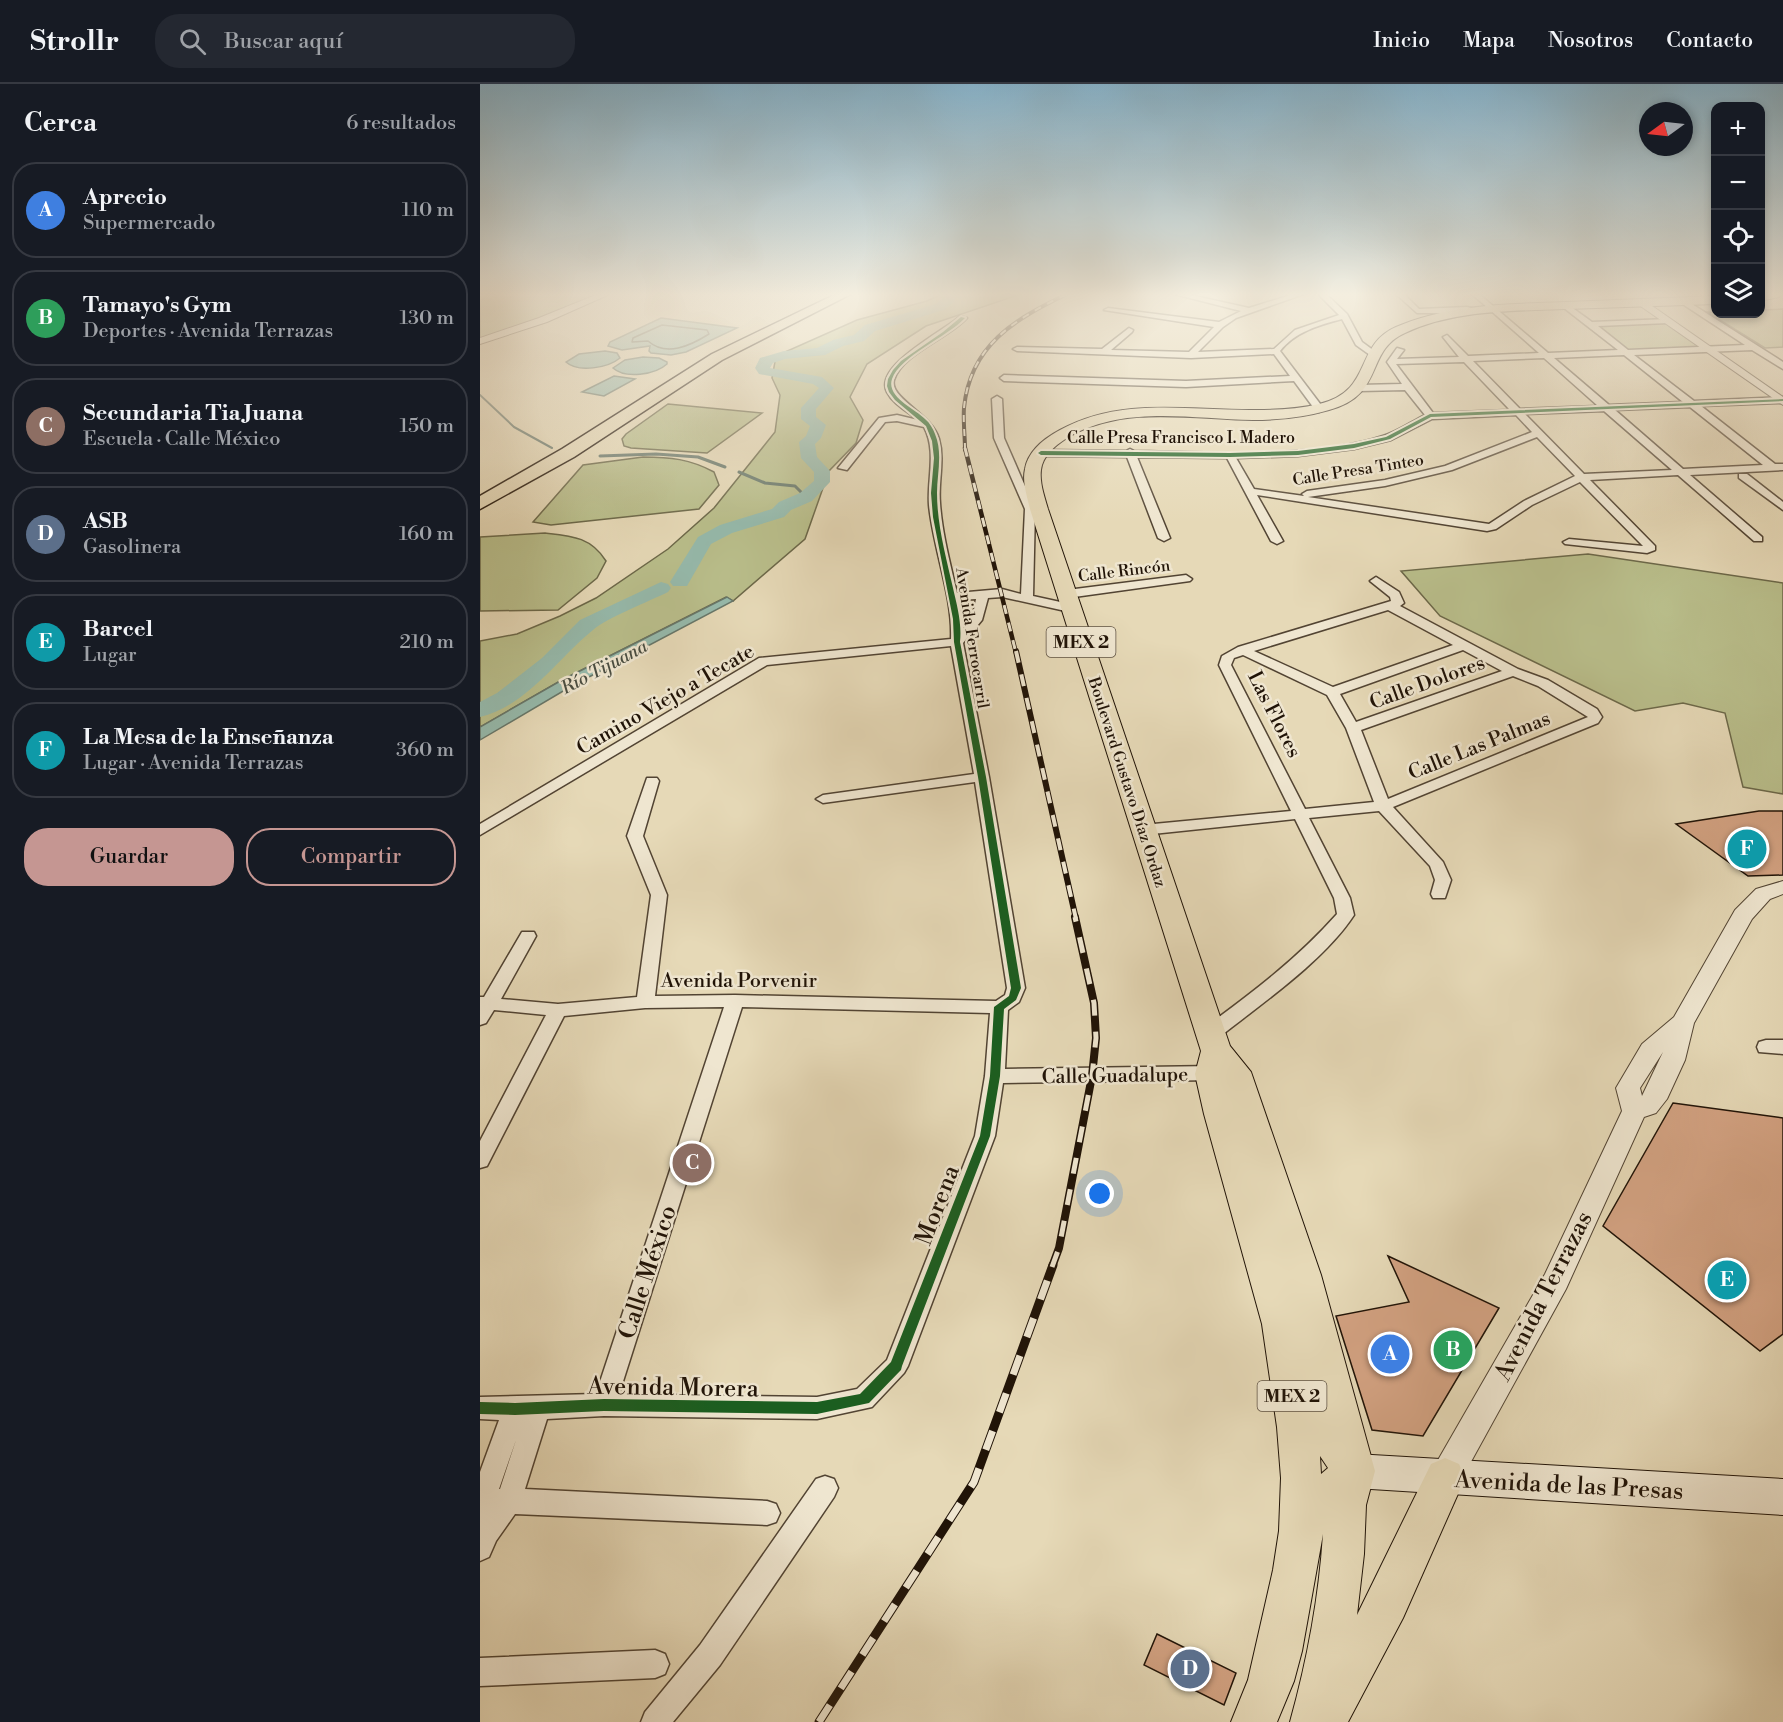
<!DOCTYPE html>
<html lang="es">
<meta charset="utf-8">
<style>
:root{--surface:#171b24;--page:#242831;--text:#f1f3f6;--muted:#9ea1a6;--line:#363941;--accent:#c59692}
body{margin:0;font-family:"Libre Bodoni",serif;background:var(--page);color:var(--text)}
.controls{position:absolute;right:18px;top:18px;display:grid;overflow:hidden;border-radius:12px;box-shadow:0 3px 9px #0003}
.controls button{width:54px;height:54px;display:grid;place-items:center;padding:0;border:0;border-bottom:2px solid var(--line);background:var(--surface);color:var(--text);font:30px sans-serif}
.compass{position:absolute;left:1159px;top:18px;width:54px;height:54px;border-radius:50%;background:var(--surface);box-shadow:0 3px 9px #0003;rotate:255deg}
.you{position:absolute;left:620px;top:1110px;width:21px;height:21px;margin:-15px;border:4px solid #fff;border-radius:50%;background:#1a73e8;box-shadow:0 0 0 9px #1a73e833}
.badge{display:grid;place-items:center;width:39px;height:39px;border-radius:50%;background:var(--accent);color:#fff;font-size:20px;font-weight:700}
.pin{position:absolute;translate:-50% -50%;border:3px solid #fff;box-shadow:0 2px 6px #0006}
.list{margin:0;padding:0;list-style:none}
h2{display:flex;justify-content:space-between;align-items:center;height:78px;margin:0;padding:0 24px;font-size:26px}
h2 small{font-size:20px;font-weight:400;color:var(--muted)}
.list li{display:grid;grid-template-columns:39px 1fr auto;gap:18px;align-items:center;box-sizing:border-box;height:96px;margin:0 12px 12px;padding:0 12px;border:2px solid var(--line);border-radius:24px}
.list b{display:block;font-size:22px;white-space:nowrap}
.list p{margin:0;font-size:20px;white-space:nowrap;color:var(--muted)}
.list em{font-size:20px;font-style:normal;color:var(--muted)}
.actions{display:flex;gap:12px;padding:18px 24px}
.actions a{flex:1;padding:14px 0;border:2px solid var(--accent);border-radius:24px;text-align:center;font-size:21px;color:var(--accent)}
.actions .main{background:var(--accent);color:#111}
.icon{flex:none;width:33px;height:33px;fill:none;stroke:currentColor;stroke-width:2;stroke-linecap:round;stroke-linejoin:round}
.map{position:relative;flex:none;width:1303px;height:1638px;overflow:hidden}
header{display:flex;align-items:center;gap:36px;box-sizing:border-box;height:84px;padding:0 30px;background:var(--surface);border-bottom:2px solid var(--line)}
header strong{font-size:28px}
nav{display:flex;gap:33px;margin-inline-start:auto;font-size:21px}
.search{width:420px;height:54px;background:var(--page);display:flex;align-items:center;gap:15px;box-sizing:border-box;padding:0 21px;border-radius:24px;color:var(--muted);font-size:22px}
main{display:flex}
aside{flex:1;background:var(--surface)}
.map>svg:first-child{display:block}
.green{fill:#b9be8b;stroke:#6c6849;stroke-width:1.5}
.water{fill:#96baac;stroke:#67776a;stroke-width:1.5}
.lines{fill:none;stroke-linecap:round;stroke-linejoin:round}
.shore{stroke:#5b665a;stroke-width:1.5}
.stream-far1{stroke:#67776a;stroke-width:2}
.stream{stroke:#67776a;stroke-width:3}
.river{fill:#96baac;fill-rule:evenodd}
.building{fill:#d3a282;stroke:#201307;stroke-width:1.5}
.minor-casing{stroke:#524433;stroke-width:3}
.tertiary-casing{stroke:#524433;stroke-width:2}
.secondary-casing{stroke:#201307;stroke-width:2}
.primary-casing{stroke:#201307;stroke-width:2}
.trunk-casing{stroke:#201307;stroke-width:3}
.minor{fill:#efe6d0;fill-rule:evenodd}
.tertiary{fill:#efe6d0;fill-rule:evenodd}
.secondary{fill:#efe6d0;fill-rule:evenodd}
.primary{fill:#e6d9b7;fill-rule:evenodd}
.trunk{fill:#e6d9b7;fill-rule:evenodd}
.rail-far4-casing{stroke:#201307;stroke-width:4}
.rail-far3-casing{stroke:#201307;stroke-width:4.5}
.rail-far2-casing{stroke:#201307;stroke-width:6}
.rail-far1-casing{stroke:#201307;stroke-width:8}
.rail-casing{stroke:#201307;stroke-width:9}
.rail-far4{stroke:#efe6d0;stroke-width:2;stroke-dasharray:7;stroke-linecap:butt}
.rail-far3{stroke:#efe6d0;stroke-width:3;stroke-dasharray:9;stroke-linecap:butt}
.rail-far2{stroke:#efe6d0;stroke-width:4;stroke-dasharray:12;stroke-linecap:butt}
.rail-far1{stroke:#efe6d0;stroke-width:5;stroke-dasharray:16;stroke-linecap:butt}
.rail{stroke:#efe6d0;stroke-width:7;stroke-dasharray:20;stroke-linecap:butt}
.cycleway-casing{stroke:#efe6d0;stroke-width:4}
.cycleway{fill:#1b5e20;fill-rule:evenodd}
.labels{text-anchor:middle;stroke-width:5;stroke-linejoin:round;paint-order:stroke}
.far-street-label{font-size:16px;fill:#201307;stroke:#efe6d0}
.shield{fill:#efe6d0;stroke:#5e5243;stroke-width:1.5}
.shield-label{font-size:18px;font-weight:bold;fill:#201307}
.far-water-label{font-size:18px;font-style:italic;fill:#494d41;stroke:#efe6d0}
.street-label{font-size:20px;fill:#201307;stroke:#efe6d0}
.near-street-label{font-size:24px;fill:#201307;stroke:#efe6d0}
</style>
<header>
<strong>Strollr</strong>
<div class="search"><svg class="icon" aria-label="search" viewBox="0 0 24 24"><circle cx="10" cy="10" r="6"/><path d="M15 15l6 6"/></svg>Buscar aquí</div>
<nav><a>Inicio</a><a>Mapa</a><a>Nosotros</a><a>Contacto</a></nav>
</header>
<main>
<aside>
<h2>Cerca<small>6 resultados</small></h2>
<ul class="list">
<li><span class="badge" style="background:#3f7fe0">A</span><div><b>Aprecio</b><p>Supermercado</p></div><em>110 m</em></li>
<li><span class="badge" style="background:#2e9e5b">B</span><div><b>Tamayo's Gym</b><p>Deportes · Avenida Terrazas</p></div><em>130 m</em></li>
<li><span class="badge" style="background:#8d6e63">C</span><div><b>Secundaria Tia Juana</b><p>Escuela · Calle México</p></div><em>150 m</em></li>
<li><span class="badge" style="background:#5c6f8a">D</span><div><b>ASB</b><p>Gasolinera</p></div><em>160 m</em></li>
<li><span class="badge" style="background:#0f9aa8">E</span><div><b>Barcel</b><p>Lugar</p></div><em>210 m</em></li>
<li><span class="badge" style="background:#0f9aa8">F</span><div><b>La Mesa de la Enseñanza</b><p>Lugar · Avenida Terrazas</p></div><em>360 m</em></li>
</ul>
<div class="actions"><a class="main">Guardar</a><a>Compartir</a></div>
</aside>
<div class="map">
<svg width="1303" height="1638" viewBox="0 0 1303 1638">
<rect width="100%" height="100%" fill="#e6d9b7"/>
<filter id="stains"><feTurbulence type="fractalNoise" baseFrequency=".00333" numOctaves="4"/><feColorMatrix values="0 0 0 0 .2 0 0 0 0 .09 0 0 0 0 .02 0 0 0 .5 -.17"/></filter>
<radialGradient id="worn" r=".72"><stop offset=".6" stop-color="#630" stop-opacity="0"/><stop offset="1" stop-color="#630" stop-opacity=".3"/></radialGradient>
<g class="green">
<path d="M0 210H125L109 218 0 257Z"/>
<path d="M462 210H541L446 242 387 280 370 313 383 336 376 359 349 387 325 455 253 517 246 513 82 596 0 643V557L37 550 80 532 116 514 188 465 234 424 295 348 300 311 292 294 296 272 377 236 447 217Z"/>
<path d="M1303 225V263L1285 264 1227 228 1280 230 1281 226Z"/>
<path d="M1186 237 1222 263 1148 267 1114 241Z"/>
<path d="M188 320 282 329 227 369 151 364 144 362 142 355 146 350Z"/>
<path d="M163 373C190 373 210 375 234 388L239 401 219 425 71 441 53 438 103 381Z"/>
<path d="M65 449C92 452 111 453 126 477L117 494 78 526 0 527V453Z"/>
<path d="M1108 470 1303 499V710L1263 703 1245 629 1203 619 1155 627 960 532 921 487Z"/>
</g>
<g class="water">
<path d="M181 234 257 244 206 268 191 271 171 269 169 267 170 262 142 266 128 262 130 258Z"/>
<path d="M125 267 137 269 140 274C128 284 98 289 86 278L99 270Z"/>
<path d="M163 273 179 274 187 278V280C175 291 145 295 133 284L145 276Z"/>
<path d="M134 292 155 295 124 312 102 308Z"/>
<path d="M247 513 253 517 90 603 0 656V643L82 596Z"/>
</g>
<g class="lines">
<path class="shore" d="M182 241 227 246 229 250C210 262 186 273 168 257L152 258 153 254Z"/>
<path class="stream-far1" d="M0 311 34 343 72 364"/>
<g class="stream">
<path d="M120 372 176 370 218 373 245 383"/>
<path d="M259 388 285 399 315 402 326 413"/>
</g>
<g class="river">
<path d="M466 210H478L473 219 464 226 395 247 384 257 363 262 345 271 305 275 293 279 290 284 342 293 354 304 336 325V333L346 341 341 354 335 360 337 373 350 387V398L332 417 311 426 304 433 252 449 231 460 207 502H193L190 498 218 453 240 441 292 425 299 418 320 409 334 397V388L321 374 319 358 326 352 330 342 321 335V324L339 304 333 300 279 290 275 284 280 274 304 267 337 264 353 256 374 251 385 241 456 220Z"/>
<path d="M181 498 188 500 191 504 188 508C168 518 128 533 113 546 77 575 48 621 0 633V618L17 609 62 574 100 536Z"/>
</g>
</g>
<g class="building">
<path d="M1279 727H1303V791L1268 792 1196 740Z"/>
<path d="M1193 1019 1303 1034V1250L1280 1267 1123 1142Z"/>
<path d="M908 1172 1019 1224 943 1352 892 1346 856 1232 929 1218Z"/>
<path d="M677 1550 756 1589 744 1621 664 1581Z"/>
</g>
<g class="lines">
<defs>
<g id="minor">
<path d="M694 210H706L769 224 814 210H824L756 234 743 243 718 268 794 265 815 246 859 231 838 210H846L867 230 882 258 897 269 890 271 876 261 862 235C839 241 815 248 800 267L844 325 839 328 836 327 814 297 706 303 524 297 520 294 524 291 706 297 810 292 794 270 711 274 537 267 533 265 537 263 622 265 649 244 653 246 652 248 631 266 709 268 734 243 624 226 628 224 739 238 761 227Z"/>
<path d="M916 210H924L939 225 987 223 1005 227C1000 230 948 229 937 229Z"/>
<path d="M992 210H999L1068 269 1138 266 1084 224V220H1087L1112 238 1188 235 1192 237 1188 239 1118 242 1148 266 1265 261 1201 219 1200 217 1204 215 1303 278V285L1272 266 1154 271 1214 317 1303 313V319L1221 322 1295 380H1303V386L1210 391 1282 453V457H1274L1198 391 1110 396 1175 462V466L1167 469 1085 460 1083 458 1089 455 1163 462 1100 398 1052 421 1016 445 1007 447 777 411 803 457 797 460 791 457 747 374 657 373 690 454 684 457 678 454 647 373 561 372 556 369 561 366 646 367 650 365 654 367C729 368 833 375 903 352 917 348 931 338 945 331L925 306 879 307 875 304 879 301 922 300 907 278 917 264 924 266 917 275 979 273 963 253 967 251 988 272 1059 269ZM1144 271 1203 318 1129 321 1074 274ZM1064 274 1118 322 1040 325 993 277ZM984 278 1030 326 953 329 916 280ZM1210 323 1283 381 1203 385 1135 326ZM1124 327 1192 386 1104 390 1045 330ZM1036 331 1052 348 965 382 905 396 827 407 822 410 824 412 774 405 756 374 818 372 874 365 911 356 952 335ZM1057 353 1095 392 1044 417 1009 440 828 413 905 402 972 386Z"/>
<path d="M480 232 487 234C469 254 422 270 414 296 409 314 452 330 459 355 465 376 458 398 460 419 462 449 470 479 477 509L522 505 541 510 545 425 514 354 512 315 517 312 522 315 524 354 555 425 553 512 594 521 596 524 590 528 522 513 508 514 502 536 483 559 509 693 545 904 539 918 528 926 525 985 736 982 743 984 746 989 743 994 736 996 523 999 515 1052 428 1282 424 1289 392 1323 337 1335 124 1332 67 1335 45 1405 287 1417 296 1420 300 1429 296 1438 287 1441 35 1430 16 1457 9 1473 0 1477V1388L19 1336 0 1335V1313L116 1310 244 923 165 924 84 932 7 1082 0 1084V1057L66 931 14 926 6 939 0 941V913H4L42 848H54L56 852 21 915 78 920 157 913 171 811 147 752 167 694H177L179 697 163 752 187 811 175 912 255 911 516 917 525 911 527 904 495 698 343 719 336 715 343 711 494 690 471 562 287 581 0 751V740L279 574 471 555C473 513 453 464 449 421 447 395 457 367 444 343L417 337 405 338 367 386 358 384 399 334 417 331 438 336C427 327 413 320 407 308 393 282 464 247 480 232ZM496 515 493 531 484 545 479 516ZM262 923 510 929 505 992 495 1052 407 1276 377 1305 337 1313 139 1310ZM36 1356 20 1405H19Z"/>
<path d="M1259 390H1267L1303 418V426L1259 394Z"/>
<path d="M706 491 712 495 710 497 587 514 581 510 587 506Z"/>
<path d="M896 493 919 508 924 519 920 522 1038 585 1068 596 1117 625 1122 633 1118 639 913 723 963 778 971 796 965 814H953L951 810 955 796 950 782 899 727 829 734 870 814 874 831C844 877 781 920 738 954L731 955 724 954 722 949 724 944C772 909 818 874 857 830L854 814 815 735 663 751 655 746 663 741 811 727 739 581 742 572 758 563 911 517 910 513 890 497ZM908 526 973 561 853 603 774 567ZM983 566 1022 587 876 638 860 610ZM763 571 847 611 866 644 894 718 825 725 751 581 754 574ZM1033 592 1058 602 1108 633 908 715 881 646Z"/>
<path d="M1286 956H1303V970L1279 968 1277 963 1279 958Z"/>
<path d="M345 1392 354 1395 358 1404 354 1413 240 1581 193 1638H161L165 1628 220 1561 336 1395Z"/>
<path d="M175 1566 185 1570 189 1580 185 1590 175 1594 0 1602V1574Z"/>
</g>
<g id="tertiary">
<path d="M118 210H130L67 238 0 260V254L59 234Z"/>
<path d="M1159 217H1165L1303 313V321L1159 221Z"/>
<path d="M1303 797V810L1290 815 1272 835 1214 939 1205 976 1187 1015 1176 1029 1164 1033 1086 1205 976 1405 965 1409 954 1405 949 1394 954 1383 1065 1190 1142 1027 1136 1004 1162 960 1194 933 1255 826 1276 805ZM1183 968 1162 1012 1160 1004Z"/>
</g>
<path id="secondary" d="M875 1370 1303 1395V1431L875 1404 862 1399 857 1387 862 1375Z"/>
<g id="primary">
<path d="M1280 210H1301L1299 213 1280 217Z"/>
<path d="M1236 212V220C1186 222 1136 223 1086 225 1032 227 974 226 925 249 884 267 906 311 849 326 825 333 799 336 773 336 711 335 647 321 590 352 579 359 566 368 562 381 558 395 564 411 568 425L750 962 771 988 841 1191 895 1387 886 1421 884 1470 877 1531 951 1380 965 1374 979 1380 985 1394 923 1534 868 1638H810C827 1577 839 1513 843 1450L822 1567 814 1597 797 1638H751L768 1596 793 1486 799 1447 801 1394 797 1343 782 1240 724 1030 715 990 721 967 550 425C547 412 542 398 545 385 548 367 565 354 580 346 642 312 709 327 776 326 797 326 819 325 839 320 894 307 873 262 916 243 969 220 1029 220 1086 218 1136 216 1186 214 1236 212ZM840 1372 848 1384 841 1390Z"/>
</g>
<path id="trunk" d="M356 210H371L242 276 94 373 0 425V412L82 365 232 270Z"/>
</defs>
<use href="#minor" class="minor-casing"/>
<use href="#tertiary" class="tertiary-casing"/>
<use href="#secondary" class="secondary-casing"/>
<use href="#primary" class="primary-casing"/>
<use href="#trunk" class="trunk-casing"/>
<use href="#minor" class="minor"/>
<use href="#tertiary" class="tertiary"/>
<use href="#secondary" class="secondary"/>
<use href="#primary" class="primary"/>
<use href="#trunk" class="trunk"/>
<defs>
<path id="rail-far4" d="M485 366C485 352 483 337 484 324 490 261 535 235 587 210"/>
<path id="rail-far3" d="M485 364 536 569"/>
<path id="rail-far2" d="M536 567 596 835"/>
<path id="rail-far1" d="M572 1183 579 1164 612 992 616 954 614 919 595 833"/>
<path id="rail" d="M339 1638 494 1398 573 1181"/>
</defs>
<use href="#rail-far4" class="rail-far4-casing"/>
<use href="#rail-far3" class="rail-far3-casing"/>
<use href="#rail-far2" class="rail-far2-casing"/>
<use href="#rail-far1" class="rail-far1-casing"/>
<use href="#rail" class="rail-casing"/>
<use href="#rail-far4" class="rail-far4"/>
<use href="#rail-far3" class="rail-far3"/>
<use href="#rail-far2" class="rail-far2"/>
<use href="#rail-far1" class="rail-far1"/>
<use href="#rail" class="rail"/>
<defs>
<g id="cycleway">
<path d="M481 233 485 234C467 253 420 272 412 295 406 313 435 325 445 335 450 339 453 345 455 350 463 369 457 390 457 409 457 441 466 473 473 504 477 522 482 539 480 558L506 693 541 904 536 916 524 925 520 992 510 1052 422 1282 421 1286 389 1319 337 1330 124 1327 35 1331 0 1330V1318L35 1319 124 1315 337 1318 380 1310 411 1278 500 1052 510 992 514 923 529 912 531 904 498 693 474 558 473 535 453 433 451 409 454 374 452 357 446 342 415 316 409 308 407 302 408 295 413 286 421 277 463 248Z"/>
<path d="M1303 315V317L951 333 910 355 874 364 818 371 750 373 561 371 558 369 561 367 750 369 818 367 874 360 906 353 950 330Z"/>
</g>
</defs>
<use href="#cycleway" class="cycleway-casing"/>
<use href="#cycleway" class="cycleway"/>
</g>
<linearGradient id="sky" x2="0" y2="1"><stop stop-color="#87b6d0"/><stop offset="0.48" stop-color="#f4eedf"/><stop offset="1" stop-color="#f4eedf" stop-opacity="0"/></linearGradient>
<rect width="1303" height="439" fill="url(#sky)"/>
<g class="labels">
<g class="far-street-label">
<text x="701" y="359">Calle Presa Francisco I. Madero</text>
<text transform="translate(878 385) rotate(-9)" y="6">Calle Presa Tinteo</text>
<text transform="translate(644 486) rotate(-7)" y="6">Calle Rincón</text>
<text transform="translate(493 554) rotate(81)" y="6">Avenida Ferrocarril</text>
<text transform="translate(648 698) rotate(72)" y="6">Boulevard Gustavo Díaz Ordaz</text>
</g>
<g class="shield">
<rect x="566.5" y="543" width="69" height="30" rx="4.5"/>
<rect x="777.5" y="1297" width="69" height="30" rx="4.5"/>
</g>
<g class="shield-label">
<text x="601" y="564">MEX 2</text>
<text x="812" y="1318">MEX 2</text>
</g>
<g class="far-water-label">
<text transform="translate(124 583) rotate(-28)" y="6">Río Tijuana</text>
</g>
<g class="street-label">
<text transform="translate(947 598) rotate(-20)" y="7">Calle Dolores</text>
<text transform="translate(185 615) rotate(-30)" y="7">Camino Viejo a Tecate</text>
<text transform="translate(795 630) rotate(63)" y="7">Las Flores</text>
<text transform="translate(999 661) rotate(-22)" y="7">Calle Las Palmas</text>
<text x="259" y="903">Avenida Porvenir</text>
<text transform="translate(635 991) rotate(-1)" y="7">Calle Guadalupe</text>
</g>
<g class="near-street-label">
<text transform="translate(457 1121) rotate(-69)" y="8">Morena</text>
<text transform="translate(167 1188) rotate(-72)" y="8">Calle México</text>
<text transform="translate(1063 1212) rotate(-63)" y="8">Avenida Terrazas</text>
<text transform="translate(193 1303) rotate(1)" y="8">Avenida Morera</text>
<text transform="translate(1089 1401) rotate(3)" y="8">Avenida de las Presas</text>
</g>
</g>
<rect width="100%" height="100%" filter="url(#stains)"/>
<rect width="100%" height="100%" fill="url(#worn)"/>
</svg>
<div class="controls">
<button>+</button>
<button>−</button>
<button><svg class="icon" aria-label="locate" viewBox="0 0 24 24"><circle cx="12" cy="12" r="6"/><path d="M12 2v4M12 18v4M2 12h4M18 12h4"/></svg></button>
<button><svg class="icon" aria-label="layers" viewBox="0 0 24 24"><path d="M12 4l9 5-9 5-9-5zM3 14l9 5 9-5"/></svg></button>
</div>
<svg class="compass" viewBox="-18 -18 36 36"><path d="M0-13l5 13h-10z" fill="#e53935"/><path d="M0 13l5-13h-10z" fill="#9ea1a6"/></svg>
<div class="you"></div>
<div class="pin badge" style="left:910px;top:1270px;background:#3f7fe0">A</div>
<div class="pin badge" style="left:973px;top:1266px;background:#2e9e5b">B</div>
<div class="pin badge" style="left:212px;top:1079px;background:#8d6e63">C</div>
<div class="pin badge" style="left:710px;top:1585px;background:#5c6f8a">D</div>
<div class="pin badge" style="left:1247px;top:1196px;background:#0f9aa8">E</div>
<div class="pin badge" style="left:1267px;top:765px;background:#0f9aa8">F</div>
</div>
</main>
